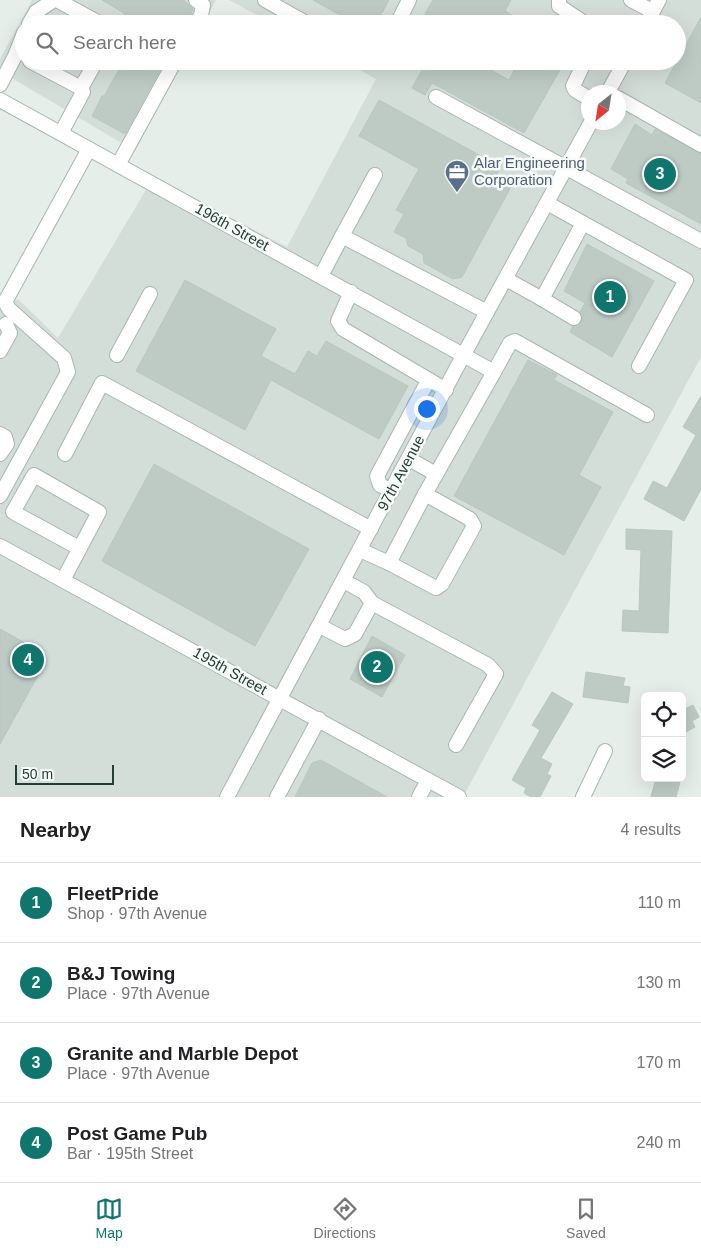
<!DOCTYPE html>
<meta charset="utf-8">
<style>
:root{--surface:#fff;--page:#f6f6f6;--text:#202124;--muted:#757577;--line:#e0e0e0;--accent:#0f766e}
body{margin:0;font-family:Helvetica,sans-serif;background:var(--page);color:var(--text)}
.controls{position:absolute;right:15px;bottom:15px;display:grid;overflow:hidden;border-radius:8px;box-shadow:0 5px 20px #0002}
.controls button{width:45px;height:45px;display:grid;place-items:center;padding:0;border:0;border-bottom:1px solid var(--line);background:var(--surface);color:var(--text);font:25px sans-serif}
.compass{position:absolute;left:581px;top:85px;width:45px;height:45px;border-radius:50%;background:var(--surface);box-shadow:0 5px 20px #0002;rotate:210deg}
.scale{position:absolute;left:15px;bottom:12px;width:99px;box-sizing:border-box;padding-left:5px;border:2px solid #253f36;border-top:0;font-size:14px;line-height:18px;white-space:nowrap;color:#253f36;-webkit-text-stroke:4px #f6faf8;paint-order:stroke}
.you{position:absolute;left:426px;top:408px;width:18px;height:18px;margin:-12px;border:4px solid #fff;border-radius:50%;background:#1a73e8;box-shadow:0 0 0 8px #1a73e833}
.badge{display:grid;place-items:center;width:32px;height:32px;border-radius:50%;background:var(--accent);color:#fff;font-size:16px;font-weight:700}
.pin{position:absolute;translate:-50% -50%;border:2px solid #fff;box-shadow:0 1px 5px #0006}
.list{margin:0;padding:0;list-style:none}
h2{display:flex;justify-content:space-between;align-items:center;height:65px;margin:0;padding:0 20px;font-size:21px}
h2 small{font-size:16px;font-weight:400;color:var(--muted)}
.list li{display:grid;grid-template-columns:32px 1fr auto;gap:15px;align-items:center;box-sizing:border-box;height:80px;padding:0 20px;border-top:1px solid var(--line)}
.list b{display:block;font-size:19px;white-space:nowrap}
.list p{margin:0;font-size:16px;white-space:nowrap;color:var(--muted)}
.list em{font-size:16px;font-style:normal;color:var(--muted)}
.icon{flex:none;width:28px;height:28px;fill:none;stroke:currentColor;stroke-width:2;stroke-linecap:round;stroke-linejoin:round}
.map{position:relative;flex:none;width:701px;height:797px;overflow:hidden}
.search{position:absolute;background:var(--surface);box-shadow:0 5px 20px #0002;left:15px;right:15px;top:15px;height:55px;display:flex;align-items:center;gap:12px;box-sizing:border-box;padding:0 18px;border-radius:28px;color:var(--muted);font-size:19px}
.sheet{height:385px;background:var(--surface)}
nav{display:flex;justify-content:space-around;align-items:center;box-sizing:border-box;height:70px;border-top:1px solid var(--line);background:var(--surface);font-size:14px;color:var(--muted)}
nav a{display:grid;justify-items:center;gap:2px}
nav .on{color:var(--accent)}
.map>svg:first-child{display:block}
.built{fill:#d4ded8;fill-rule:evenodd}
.building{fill:#becbc5;stroke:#b8c7c0}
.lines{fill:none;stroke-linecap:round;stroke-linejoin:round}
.minor-casing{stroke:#a8b6b0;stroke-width:16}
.minor{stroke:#fff;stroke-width:14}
.labels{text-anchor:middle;stroke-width:5;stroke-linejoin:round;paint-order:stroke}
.service-label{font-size:15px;fill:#4e5e75;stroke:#f6faf8;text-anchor:start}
.street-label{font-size:15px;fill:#253f36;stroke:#f6faf8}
</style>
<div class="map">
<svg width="701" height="797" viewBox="0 0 701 797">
<rect width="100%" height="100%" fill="#e5eee9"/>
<g class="built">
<path d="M32 0H216L203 24H24V61H183L135 151 0 71V59Z"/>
<path d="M229 0H701V357L463 797H0V297L19 300 58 338 153 178 287 247 376 79 343 61H677V24H274ZM588 92H618V122H588Z"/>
</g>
<g class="building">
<path d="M102 0H184L193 9 187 24H128L124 13Z"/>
<path d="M313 0H389L376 24H356Z"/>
<path d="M433 0H511L505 11 528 24H442L425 14Z"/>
<path d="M701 17V103L665 83Z"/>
<path d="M124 61H165L125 134 92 116 102 96H104Z"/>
<path d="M427 61H474L509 80 519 61H565L524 133 432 83 425 95 412 88Z"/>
<path d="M379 100 501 167 497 174 513 183 462 277 453 279 424 263 423 254 408 246 406 238 394 232 404 214 396 210 419 169 359 136Z"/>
<path d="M635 124 652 135 655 129 701 154V224L626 183 628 179 611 169Z"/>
<path d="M587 244 654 281 612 357 570 332 573 326 582 322 580 312 585 303 564 291Z"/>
<path d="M185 280 276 329 261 356 295 374 308 351 317 356 326 341 408 386 379 439 271 380 245 430 136 371Z"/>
<path d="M528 360 557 375 554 380 613 412 579 475 601 487 564 555 454 496Z"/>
<path d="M701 396V489L684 521 644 499 653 481 667 488 696 435 683 427Z"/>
<path d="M154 464 309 549 255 646 102 561Z"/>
<path d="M626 529 672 531 668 633 622 631 623 610 639 611 641 550 626 549Z"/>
<path d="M0 629 36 649 41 670 0 744Z"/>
<path d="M372 636 405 655 382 697 350 679Z"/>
<path d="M586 672 625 678 623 686 630 687 628 703 583 697Z"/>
<path d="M552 692 573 704 541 758 552 764 547 774 551 776 540 797H531L524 793 526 788 512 780 540 730 532 725Z"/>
<path d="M682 703 685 709 693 705 699 717 692 721 695 727 682 734Z"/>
<path d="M321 760 387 797H295L312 763Z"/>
<path d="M656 778H681L676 797H651Z"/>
</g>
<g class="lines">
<defs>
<g id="minor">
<path d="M57 0 101 24"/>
<path d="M265 0 308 24"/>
<path d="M559 0V6L586 24"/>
<path d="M631 0 652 11"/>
<path d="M29 24 36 12 54 0"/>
<path d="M196 24 201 15 203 5 196 0"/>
<path d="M397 24 409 0"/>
<path d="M646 24 659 0"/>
<path d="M30 61 81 88 83 92 61 133"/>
<path d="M585 61 573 86 575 90 588 98"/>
<path d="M0 85 15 56 24 33"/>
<path d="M81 88 96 61"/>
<path d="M608 92 625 61"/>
<path d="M436 97 701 241"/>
<path d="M618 98 701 145"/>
<path d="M0 100 494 372 510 343 515 341 647 415"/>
<path d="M118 165 175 61"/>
<path d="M583 223 686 280 639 366"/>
<path d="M342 236 375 175"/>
<path d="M321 276 342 236 487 312"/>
<path d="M506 279 542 299 583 223 547 203"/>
<path d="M351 292 338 321 343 329 446 390"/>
<path d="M542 299 574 318"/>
<path d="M0 351 10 333 6 324"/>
<path d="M117 355 150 294"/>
<path d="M0 434 5 437 7 444 0 454"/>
<path d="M65 454 102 383 371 529"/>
<path d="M409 459 436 474"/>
<path d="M392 491 380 485 377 476 428 381"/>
<path d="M0 496 68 372 64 358 9 309 5 302 89 149"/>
<path d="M0 546 459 797"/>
<path d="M360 550 389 563 436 588 442 584 474 526 470 519 425 494 494 372"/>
<path d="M389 563 425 494"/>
<path d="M63 580 99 512 34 475 13 512 79 548"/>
<path d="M372 603 488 665 496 674 456 745"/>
<path d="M320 626 345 639 355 634 372 603 364 592 344 581"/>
<path d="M227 797 464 354 591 122"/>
<path d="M277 797 319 719"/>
<path d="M419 797 428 780"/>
<path d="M583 797 605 751"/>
</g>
</defs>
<use href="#minor" class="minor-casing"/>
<use href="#minor" class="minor"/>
</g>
<defs>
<symbol id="office-pin" viewBox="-11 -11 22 30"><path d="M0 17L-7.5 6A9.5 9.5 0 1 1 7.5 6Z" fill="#5c6f8a" stroke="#f6faf8"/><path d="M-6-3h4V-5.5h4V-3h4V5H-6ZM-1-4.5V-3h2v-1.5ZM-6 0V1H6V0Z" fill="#fff"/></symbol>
</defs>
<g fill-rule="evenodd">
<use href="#office-pin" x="443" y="158" width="28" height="38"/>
</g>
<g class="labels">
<g class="service-label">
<text x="474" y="168">Alar Engineering<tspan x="474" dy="17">Corporation</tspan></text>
</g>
<g class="street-label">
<text transform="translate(232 227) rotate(29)" y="5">196th Street</text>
<text transform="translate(401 473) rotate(-62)" y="5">97th Avenue</text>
<text transform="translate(230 671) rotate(29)" y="5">195th Street</text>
</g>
</g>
</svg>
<div class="controls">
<button><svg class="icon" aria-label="locate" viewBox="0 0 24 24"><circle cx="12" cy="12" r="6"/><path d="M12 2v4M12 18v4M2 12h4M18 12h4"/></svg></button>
<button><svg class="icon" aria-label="layers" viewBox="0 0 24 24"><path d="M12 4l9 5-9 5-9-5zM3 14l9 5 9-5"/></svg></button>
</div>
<svg class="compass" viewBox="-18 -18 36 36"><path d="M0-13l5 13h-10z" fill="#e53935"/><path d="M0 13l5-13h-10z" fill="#757577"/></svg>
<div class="scale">50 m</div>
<div class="you"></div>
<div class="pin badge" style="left:610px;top:297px">1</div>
<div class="pin badge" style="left:377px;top:667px">2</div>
<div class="pin badge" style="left:660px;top:174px">3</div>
<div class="pin badge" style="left:28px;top:660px">4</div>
<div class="search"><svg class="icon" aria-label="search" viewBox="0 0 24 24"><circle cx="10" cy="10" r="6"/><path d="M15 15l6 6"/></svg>Search here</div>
</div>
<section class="sheet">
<h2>Nearby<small>4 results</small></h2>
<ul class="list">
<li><span class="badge">1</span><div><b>FleetPride</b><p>Shop · 97th Avenue</p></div><em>110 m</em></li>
<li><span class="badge">2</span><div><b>B&amp;J Towing</b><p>Place · 97th Avenue</p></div><em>130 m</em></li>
<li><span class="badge">3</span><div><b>Granite and Marble Depot</b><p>Place · 97th Avenue</p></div><em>170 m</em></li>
<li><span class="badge">4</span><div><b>Post Game Pub</b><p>Bar · 195th Street</p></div><em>240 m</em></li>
</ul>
</section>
<nav>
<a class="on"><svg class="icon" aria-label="map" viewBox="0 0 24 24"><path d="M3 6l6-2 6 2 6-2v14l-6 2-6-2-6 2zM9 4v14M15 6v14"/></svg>Map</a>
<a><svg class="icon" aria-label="directions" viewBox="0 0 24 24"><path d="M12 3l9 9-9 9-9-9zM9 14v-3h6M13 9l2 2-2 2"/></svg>Directions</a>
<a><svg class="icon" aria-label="saved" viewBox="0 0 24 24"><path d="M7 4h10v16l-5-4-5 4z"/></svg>Saved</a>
</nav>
